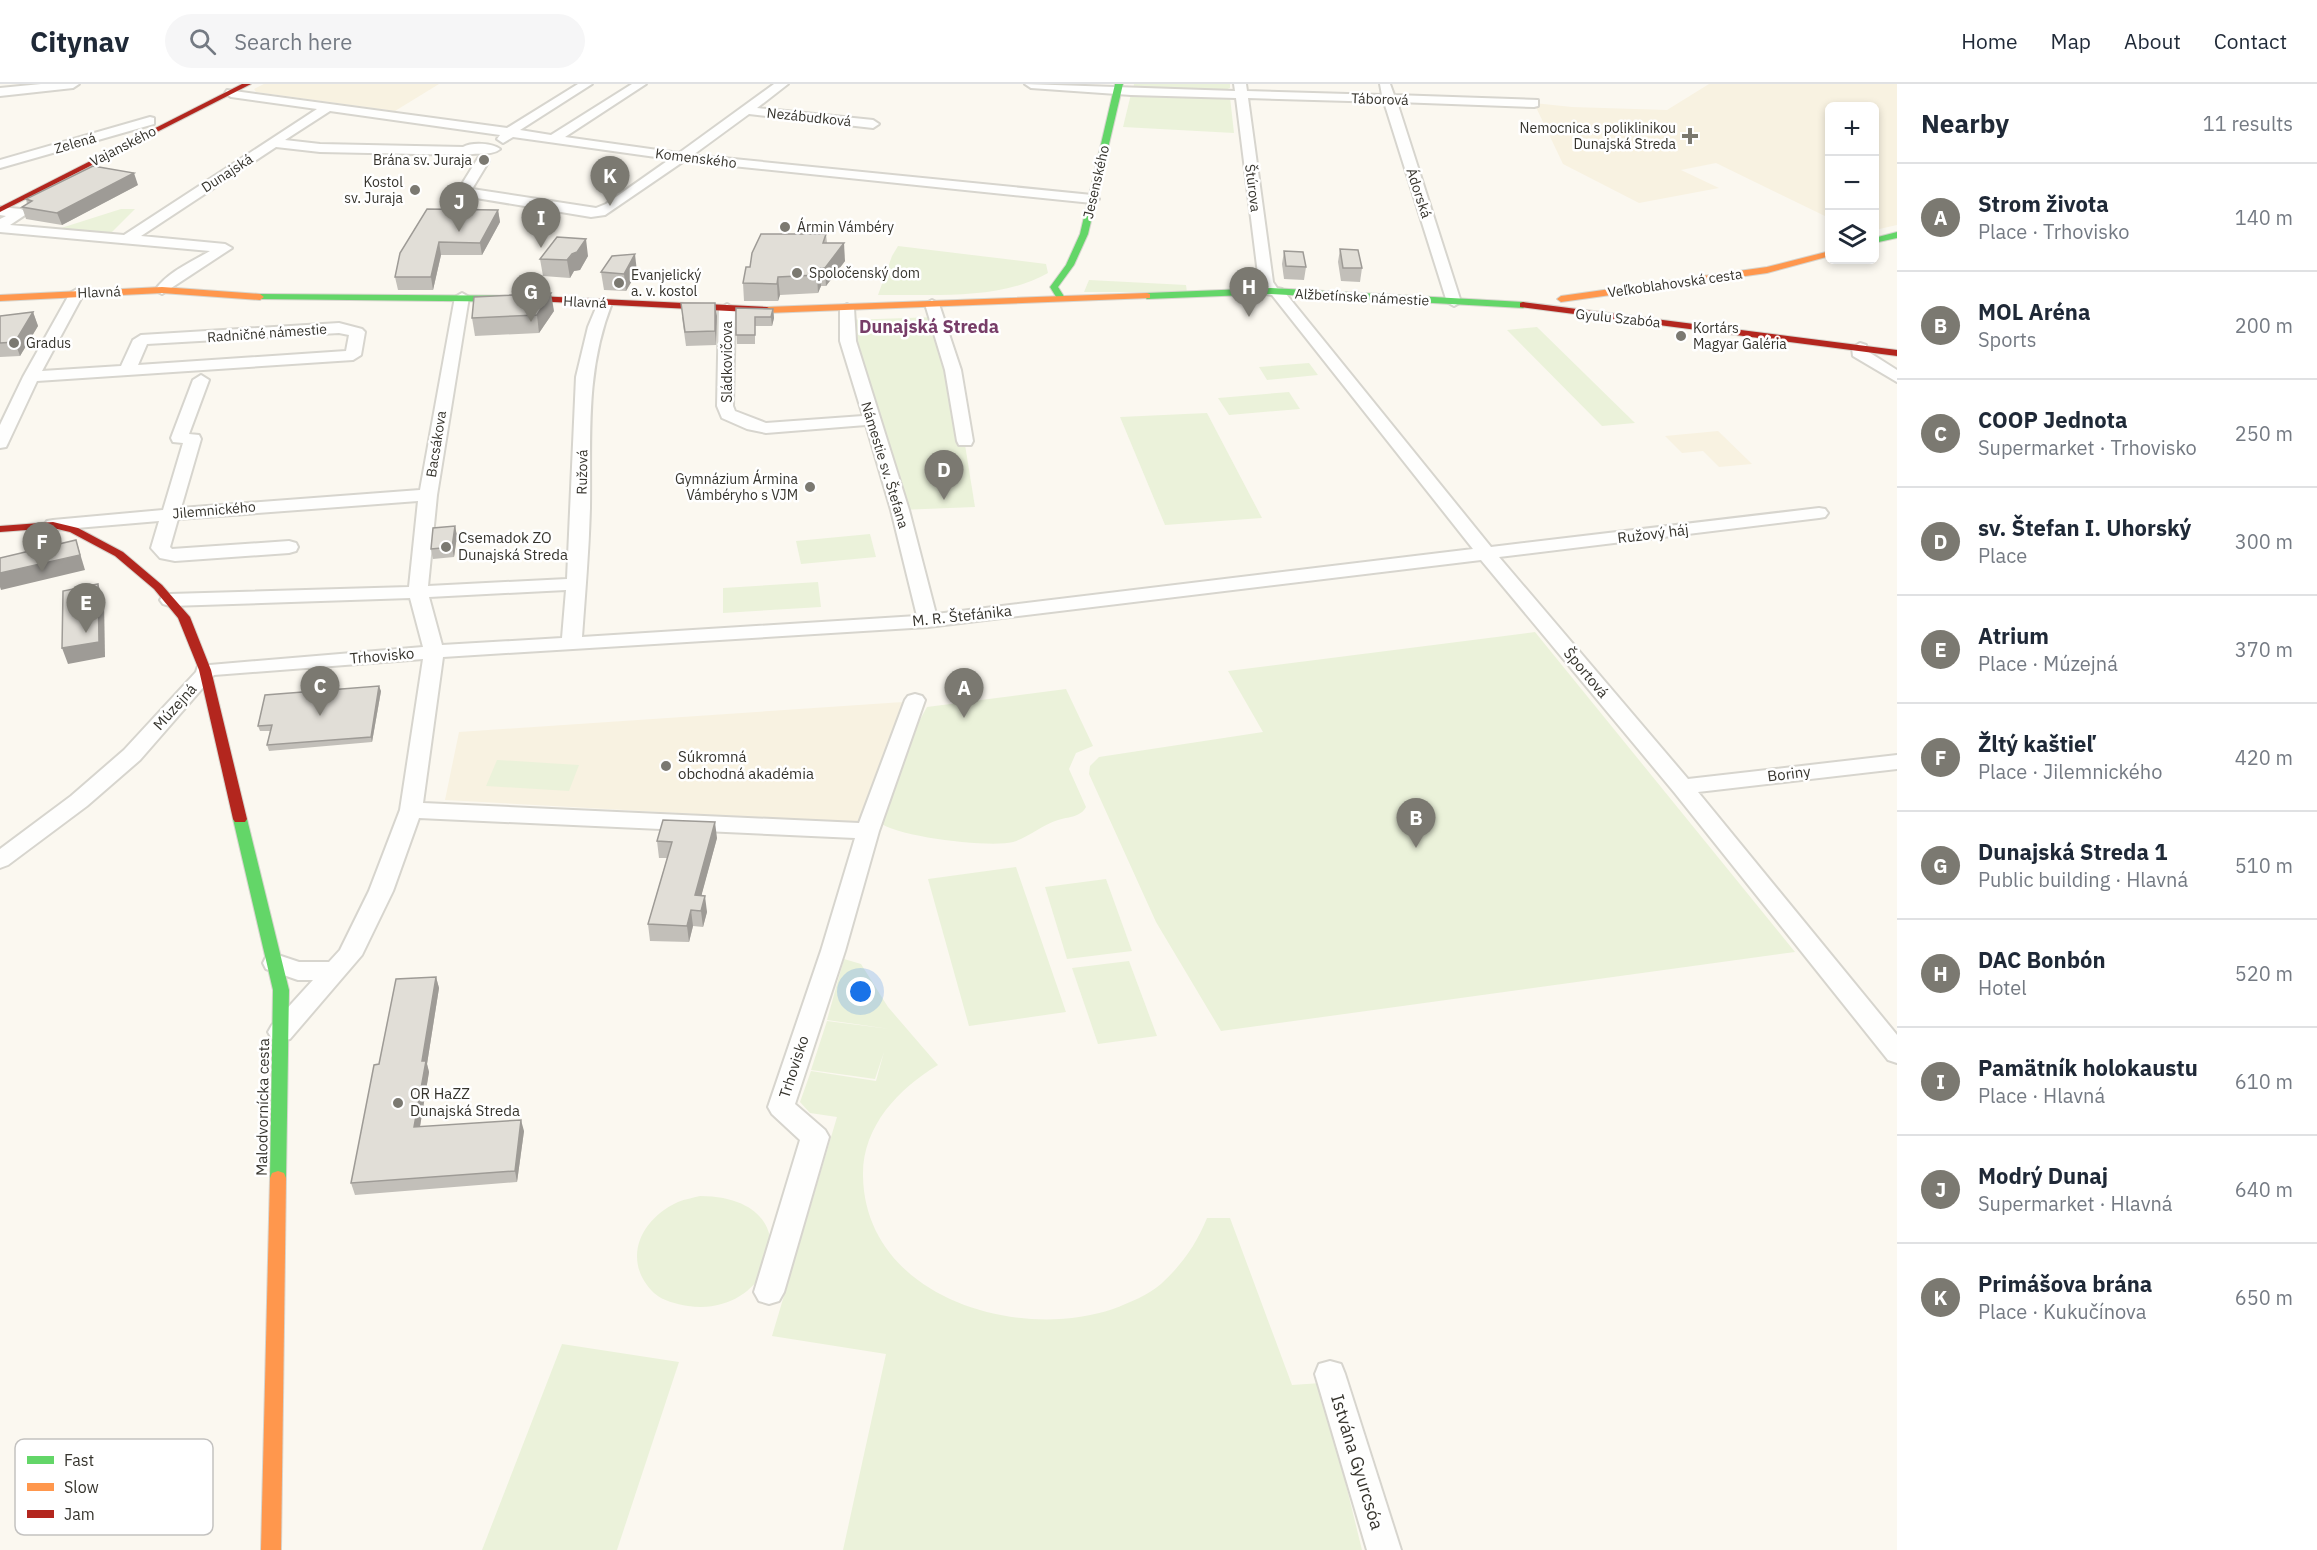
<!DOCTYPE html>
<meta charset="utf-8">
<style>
:root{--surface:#fff;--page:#f6f6f7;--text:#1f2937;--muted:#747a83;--line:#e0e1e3;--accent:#7b7971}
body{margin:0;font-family:"IBM Plex Sans",sans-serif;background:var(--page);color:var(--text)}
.controls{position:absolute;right:18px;top:18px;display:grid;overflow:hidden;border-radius:9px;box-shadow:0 3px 9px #0003}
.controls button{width:54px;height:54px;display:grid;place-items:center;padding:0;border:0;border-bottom:2px solid var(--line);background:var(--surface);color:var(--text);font:30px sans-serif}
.you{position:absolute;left:861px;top:908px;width:21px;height:21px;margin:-15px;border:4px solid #fff;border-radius:50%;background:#1a73e8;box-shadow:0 0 0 9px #1a73e833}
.badge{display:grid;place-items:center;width:39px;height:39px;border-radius:50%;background:var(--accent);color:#fff;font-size:20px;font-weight:700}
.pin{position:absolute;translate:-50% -50px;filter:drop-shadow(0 2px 3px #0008)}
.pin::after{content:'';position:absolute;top:32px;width:21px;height:18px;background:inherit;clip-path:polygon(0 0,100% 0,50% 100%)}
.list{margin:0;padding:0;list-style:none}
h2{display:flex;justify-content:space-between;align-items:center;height:78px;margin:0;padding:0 24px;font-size:26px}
h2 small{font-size:20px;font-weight:400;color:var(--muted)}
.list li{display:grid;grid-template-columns:39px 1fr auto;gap:18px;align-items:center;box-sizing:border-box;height:108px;padding:0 24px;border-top:2px solid var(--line)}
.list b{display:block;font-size:22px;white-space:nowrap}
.list p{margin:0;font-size:20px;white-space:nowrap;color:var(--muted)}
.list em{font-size:20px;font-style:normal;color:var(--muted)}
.icon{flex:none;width:33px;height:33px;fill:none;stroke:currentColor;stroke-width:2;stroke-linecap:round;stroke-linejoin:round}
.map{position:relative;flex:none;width:1897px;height:1466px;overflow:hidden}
header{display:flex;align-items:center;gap:36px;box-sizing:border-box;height:84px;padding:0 30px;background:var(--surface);border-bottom:2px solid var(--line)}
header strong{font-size:28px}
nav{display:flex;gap:33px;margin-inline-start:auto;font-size:21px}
.search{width:420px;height:54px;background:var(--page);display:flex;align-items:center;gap:15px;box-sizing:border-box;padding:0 21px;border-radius:33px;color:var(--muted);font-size:22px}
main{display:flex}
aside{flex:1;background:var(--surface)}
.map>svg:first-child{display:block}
.built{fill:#f8f2e1}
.green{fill:#ebf2da}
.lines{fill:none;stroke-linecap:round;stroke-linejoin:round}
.street-casing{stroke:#d7d5ce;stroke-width:4}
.fast-casing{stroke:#d7d5ce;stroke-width:2}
.slow-casing{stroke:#d7d5ce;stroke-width:2}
.jam-casing{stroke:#d7d5ce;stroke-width:2}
.street{fill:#fefefd;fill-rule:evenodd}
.fast{fill:#63d668;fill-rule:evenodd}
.slow{fill:#ff974d;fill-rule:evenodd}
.jam{fill:#b3261e;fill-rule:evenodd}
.wall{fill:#c2bfb9}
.shaded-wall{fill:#9e9b96}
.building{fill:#e1ded7;stroke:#9e9b96;stroke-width:1.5}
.poi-dot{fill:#7b7971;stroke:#fff;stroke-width:2}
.labels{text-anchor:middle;stroke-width:5;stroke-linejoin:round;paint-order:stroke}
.far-street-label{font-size:14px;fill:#36342d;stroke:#fff}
.far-poi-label{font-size:14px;fill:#36342d;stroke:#fff;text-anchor:start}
.street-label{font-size:15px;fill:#36342d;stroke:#fff}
.poi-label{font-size:15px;fill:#36342d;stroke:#fff;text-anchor:start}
.far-district-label{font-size:18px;font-weight:bold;fill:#773d68;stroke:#fff}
.near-street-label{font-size:18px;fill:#36342d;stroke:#fff}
.key{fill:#fff;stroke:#c3c2c0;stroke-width:1.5}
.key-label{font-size:16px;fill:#36342d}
</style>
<header>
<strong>Citynav</strong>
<div class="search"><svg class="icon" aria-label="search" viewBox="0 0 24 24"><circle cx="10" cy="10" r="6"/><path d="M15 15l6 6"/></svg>Search here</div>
<nav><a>Home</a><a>Map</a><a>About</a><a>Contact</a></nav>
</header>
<main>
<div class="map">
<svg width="1897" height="1466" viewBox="0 0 1897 1466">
<rect width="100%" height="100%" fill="#fbf8f0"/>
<g class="built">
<path d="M264 0H439L395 27 256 8 254 5Z"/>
<path d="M1709 0H1897V141L1875 146 1874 22H1830L1829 134 1716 79 1681 86 1719 104 1639 119 1563 80 1534 19 1572 23 1667 26Z"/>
<path d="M1718 347 1752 380 1719 383 1703 367 1682 369 1665 352Z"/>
<path d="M903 618 859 739 445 716 459 648Z"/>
</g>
<g class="green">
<path d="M1134 0H1230V4L1223 7 1133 5Z"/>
<path d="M1131 10 1230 13 1234 49 1123 43Z"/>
<path d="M121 125H135L111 149 58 145Z"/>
<path d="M898 162 1046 180 1048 189C999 217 933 210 878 211L892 172Z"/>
<path d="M1089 196 1186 201 1187 208H1084Z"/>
<path d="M936 233 953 286 975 423 900 426 847 236Z"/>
<path d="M1537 243 1635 339 1602 342 1507 246Z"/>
<path d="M1309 279 1318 291 1267 296 1259 283Z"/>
<path d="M1289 308 1300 325 1229 331 1218 314Z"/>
<path d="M1207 329 1262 434 1165 441 1120 333Z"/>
<path d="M870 450 876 473 801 480 796 457Z"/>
<path d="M818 498 821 523 723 529V504Z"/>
<path d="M1535 548 1795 868 1221 947 1156 838 1089 690 1090 682 1099 673 1263 648 1228 587Z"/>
<path d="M1066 605 1093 662 1076 669 1069 685 1086 723C1081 733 1068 733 1058 736 1042 741 1029 753 1013 758 990 764 896 753 879 738L908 657 927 623Z"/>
<path d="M497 676H498L579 681 569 707 486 702Z"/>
<path d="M1016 783 1066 928 969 942 928 795Z"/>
<path d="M1106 795 1132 867 1067 875 1045 803Z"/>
<path d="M844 875 861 880 888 923 938 981C898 1005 862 1043 863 1092 865 1212 1015 1258 1113 1225 1129 1219 1148 1211 1161 1200 1182 1181 1197 1159 1207 1134H1230L1292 1301 1321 1299 1362 1466H843L886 1270 772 1252 837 1033 810 1029 800 1018 811 987 876 997 884 968 875 995 811 986 827 937 890 945 827 936Z"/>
<path d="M1129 877 1157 952 1098 960 1072 884Z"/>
<path d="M700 1112C815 1113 774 1235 688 1222 676 1220 663 1217 654 1209 621 1177 640 1135 678 1118 685 1115 693 1114 700 1112Z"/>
<path d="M562 1260 679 1278 617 1466H482Z"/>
</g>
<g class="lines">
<defs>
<g id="street">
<path d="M41 0H79L73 4 0 12V4Z"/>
<path d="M578 0H592L520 46 551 51 632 0H646L565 53 679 69 774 0H788L757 24 873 36 879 40 873 44 749 30 693 71 1092 111 1099 115 1092 119 684 77 605 131 591 133 464 112 457 108 478 74 483 73 489 77 472 105 596 124 606 120 670 75 513 53 503 59 497 55 500 51 330 27 285 56 320 60 463 63C472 58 492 59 500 65 492 72 477 68 467 71L320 68 276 63 141 152 225 160 232 164 162 210 155 206C168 188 191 178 210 167L0 148V135L6 132 0 131V123L21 125 28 129 10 141 124 151 317 25 231 13 225 9 227 6 507 44Z"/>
<path d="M1025 0 1235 7 1234 0H1246L1247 7 1382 11 1380 0H1390L1394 11 1538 16V22L1534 23 1397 18 1461 218 1454 222 1447 218 1384 18 1248 14 1273 198 1277 204 1282 205 1491 463 1819 424 1825 425 1828 429 1825 433 1819 434 1499 473 1688 695 1897 671V685L1698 708 1897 951V979L1888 976 1674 708 1481 476 928 543 443 573 423 719 859 739 905 616 908 612 915 610 922 612 925 616 879 747 845 867 795 1020 825 1046 829 1053 784 1208 779 1217 769 1220 759 1217 754 1208 800 1056 772 1030 768 1023 821 867 855 754 419 734 393 807 362 871 290 955 281 957 272 955 268 948 272 941 313 896H298L266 885 263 879 266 873 275 870 299 878H329L340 866 369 807 400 726 423 575 214 591 140 676 87 722 8 781 0 784V765L71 712 124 666 196 588 198 582 423 563 410 514 170 522 163 520 160 516 163 512 170 510 409 503 418 417 178 435 170 463 172 465 289 457 296 459 298 463 296 467 289 469 175 477 160 474 151 464 159 437 53 446 47 445 44 441 47 437 53 436 163 426 183 359 173 358 171 354 193 296 201 291 209 296 189 350 199 351 201 355 181 424 420 406 455 213 462 209 469 213 437 411 428 502 567 495 576 293 588 243 598 219 605 215 612 219C585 287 591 352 590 424 589 467 585 510 582 553L917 532 891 426 866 341 766 349 747 345 722 334 717 322 719 225 727 220 735 225 733 322 735 327 766 339 863 332 840 257V224L847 220 854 224 856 257 909 426 936 530 1473 465 1272 211 1266 210 1259 198 1236 14 1131 11 1031 4ZM566 506 562 554 442 561 429 513Z"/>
<path d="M150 33 154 34V40L0 84V76Z"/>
<path d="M77 205 84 209 42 287 121 282 133 256 141 251 339 239 362 245 365 248 361 271 353 276 37 297 8 359 6 363 0 364V341L23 293 70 209ZM339 249 349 251 346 267 138 281 147 260Z"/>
<path d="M932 216 939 220 961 286 973 357 971 361H959L957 357 945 286 925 220Z"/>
<path d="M1860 259 1866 261 1867 267 1897 286V298L1853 272 1852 264Z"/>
<path d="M1330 1277 1341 1280 1345 1290 1401 1466H1367L1315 1290 1319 1280Z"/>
</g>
<g id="fast">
<path d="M1115 0H1123L1088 150 1074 181 1058 203 1065 214 1058 216 1050 203 1066 181 1080 150Z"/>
<path d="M1897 148V154L1874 159V154Z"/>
<path d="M1271 204 1523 218 1527 221 1523 224 1271 210 1147 215 1143 212 1147 209Z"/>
<path d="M260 210 537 212 541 215 537 218 257 215V211Z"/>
<path d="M240 731 247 735 289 906 286 1094 284 1099 278 1101 272 1099 270 1094 273 906 233 735Z"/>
</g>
<g id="slow">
<path d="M1830 167V172L1767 189 1561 218 1557 215 1561 212 1767 183Z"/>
<path d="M162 203 260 210 264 213 260 216 162 209 0 217V211Z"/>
<path d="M1147 209 1150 210V214L767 229 762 226 767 223Z"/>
<path d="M278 1087 284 1089 286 1094 281 1466H261L270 1094 272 1089Z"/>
</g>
<g id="jam">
<path d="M242 0H251L0 128V123Z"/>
<path d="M537 212 767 223 772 226 767 229 534 217 533 215Z"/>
<path d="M1523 218 1897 266V272L1520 223V219Z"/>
<path d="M53 438 78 444 123 468 162 501 190 533 211 586 247 735 245 738H235L233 735 199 586 178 534 154 505 115 472 70 448 53 444 0 448V442Z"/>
</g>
</defs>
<use href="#street" class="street-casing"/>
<use href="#fast" class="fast-casing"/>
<use href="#slow" class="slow-casing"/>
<use href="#jam" class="jam-casing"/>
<use href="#street" class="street"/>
<use href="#fast" class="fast"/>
<use href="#slow" class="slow"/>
<use href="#jam" class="jam"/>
</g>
<g class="wall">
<path d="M138 101 62 141 26 135 22 123 27 120 26 115Z"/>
<path d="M498 126 500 138 482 171H441L433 206H398L395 193 400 169Z"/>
<path d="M826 150 827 159 845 177 826 202H821L818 209 780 211 778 217H744L743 199 750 183Z"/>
<path d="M1340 165 1362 184 1360 198 1341 197 1338 178Z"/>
<path d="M1284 167 1306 183 1304 196 1284 195 1282 180Z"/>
<path d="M588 172 580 186 574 187 570 194 543 192 540 175Z"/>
<path d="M601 188H637L626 207 604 206Z"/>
<path d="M736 224 773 225 774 234 772 242H755V260H737Z"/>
<path d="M554 227 539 249 475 252 472 234Z"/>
<path d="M33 228 38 242 20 272 0 273V232Z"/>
<path d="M717 232 716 261 686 262 682 233Z"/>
<path d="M455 442 457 452 454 473 433 475 431 465Z"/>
<path d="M381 607 372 658 269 667 267 661 270 647H260L258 642Z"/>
<path d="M717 754 701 812 707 828 703 843 693 842 689 858 650 857 648 840 667 774H659L657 757Z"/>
<path d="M436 893 439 904 427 980 429 988 420 1043 524 1047 517 1098 355 1111 351 1099 379 980Z"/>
</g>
<g class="shaded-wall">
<path d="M134 89 138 101 62 141 57 129Z"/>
<path d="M498 126 500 138 482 171 480 159Z"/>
<path d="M586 155 588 172 580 186 574 187 570 194 567 176Z"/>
<path d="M439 158 441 171 433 206 431 193Z"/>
<path d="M844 159 845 177 826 202 825 184Z"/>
<path d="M635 170 637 188 626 207 624 190Z"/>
<path d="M820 184 821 202 818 209 817 191Z"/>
<path d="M778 193 780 211 778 217 777 200Z"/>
<path d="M551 209 554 227 539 249 537 231Z"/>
<path d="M715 219 717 232 716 261 715 247Z"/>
<path d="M773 225 774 234 772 242 771 233Z"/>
<path d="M33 228 38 242 20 272 15 258Z"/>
<path d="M455 442 457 452 454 473 452 463Z"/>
<path d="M76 456 85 486 1 506 0 503V489Z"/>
<path d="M98 500 104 516 105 573 68 580 62 564Z"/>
<path d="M379 602 381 607 372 658 371 653Z"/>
<path d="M715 738 717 754 697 828 695 811Z"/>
<path d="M705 812 707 828 703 843 701 827Z"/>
<path d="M691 826 693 842 689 858 687 842Z"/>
<path d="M436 893 439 904 427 980 429 988 418 1054 414 1043 422 977Z"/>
<path d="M521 1036 524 1047 517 1098 515 1087Z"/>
</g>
<g class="building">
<path d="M93 82 134 89 57 129 22 123 32 117 26 115Z"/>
<path d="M427 125 498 126 480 159 439 158 431 193H395L400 169Z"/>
<path d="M761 150H826L823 159H844L825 184H820L817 191 778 193 777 200 743 199 746 183H750L752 169Z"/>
<path d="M557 153 586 155 577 168 572 170 567 176 540 175Z"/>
<path d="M1340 165 1358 166 1362 184H1343Z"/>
<path d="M1284 167 1303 168 1306 183 1286 182Z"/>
<path d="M635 170 624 190 601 188 612 172Z"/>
<path d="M551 209 537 231 472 234 474 213Z"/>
<path d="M681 219H715V247L685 248Z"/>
<path d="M736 224 773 225 771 233H755V251H736Z"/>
<path d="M33 228 15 258 0 259V232Z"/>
<path d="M455 442 452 463 431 465 433 444Z"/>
<path d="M76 456 80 471 0 489V474Z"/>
<path d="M98 500 99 558 62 564 63 507Z"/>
<path d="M379 602 371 653 267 661 272 641 258 642 265 611Z"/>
<path d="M663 736 715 738 695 811 705 812 701 827 691 826 687 842 648 840 672 758 657 757Z"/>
<path d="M436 893 422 977H426L414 1043 521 1036 515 1087 351 1099 374 981 379 980 396 895Z"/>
</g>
<g class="poi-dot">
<path d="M1687 43h6v6h6v6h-6v6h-6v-6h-6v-6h6z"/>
<circle cx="484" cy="76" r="6"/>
<circle cx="415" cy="106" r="6"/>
<circle cx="785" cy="143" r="6"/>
<circle cx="797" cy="189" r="6"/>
<circle cx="619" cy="199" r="6"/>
<circle cx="1681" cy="252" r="6"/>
<circle cx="14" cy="259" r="6"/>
<circle cx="810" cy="403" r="6"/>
<circle cx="446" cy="463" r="6"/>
<circle cx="666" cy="682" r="6"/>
<circle cx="398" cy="1019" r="6"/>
</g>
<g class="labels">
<g class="far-street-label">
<text transform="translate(1380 15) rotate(2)" y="5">Táborová</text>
<text transform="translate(809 33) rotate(6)" y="5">Nezábudková</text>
<text transform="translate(75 59) rotate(-16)" y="5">Zelená</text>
<text transform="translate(123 62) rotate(-27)" y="5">Vajanského</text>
<text transform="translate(696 74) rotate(7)" y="5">Komenského</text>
<text transform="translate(227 89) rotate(-33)" y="5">Dunajská</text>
<text transform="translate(1096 98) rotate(-77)" y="5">Jesenského</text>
<text transform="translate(1253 104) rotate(83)" y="5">Štúrova</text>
<text transform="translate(1419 109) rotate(72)" y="5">Ádorská</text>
<text transform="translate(1675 199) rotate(-8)" y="5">Veľkoblahovská cesta</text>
<text transform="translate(99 208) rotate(-2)" y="5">Hlavná</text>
<text transform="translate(1362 213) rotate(3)" y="5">Alžbetínske námestie</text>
<text transform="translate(585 218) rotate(3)" y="5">Hlavná</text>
<text transform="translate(1618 234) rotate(6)" y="5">Gyulu Szabóa</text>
<text transform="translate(267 249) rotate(-4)" y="5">Radničné námestie</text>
<text transform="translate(727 278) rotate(-90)" y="5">Sládkovičova</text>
<text transform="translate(436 360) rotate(-81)" y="5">Bacsákova</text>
<text transform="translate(885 381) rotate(73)" y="5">Námestie sv. Štefana</text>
<text transform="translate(582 388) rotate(-89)" y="5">Ružová</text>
<text transform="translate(214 426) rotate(-5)" y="5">Jilemnického</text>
</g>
<g class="far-poi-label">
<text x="1676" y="49" text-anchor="end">Nemocnica s poliklinikou<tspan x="1676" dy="16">Dunajská Streda</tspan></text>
<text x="472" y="81" text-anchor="end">Brána sv. Juraja</text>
<text x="403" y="103" text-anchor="end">Kostol<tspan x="403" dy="16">sv. Juraja</tspan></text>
<text x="797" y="148">Ármin Vámbéry</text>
<text x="809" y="194">Spoločenský dom</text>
<text x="631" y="196">Evanjelický<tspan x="631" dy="16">a. v. kostol</tspan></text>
<text x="1693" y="249">Kortárs<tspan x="1693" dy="16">Magyar Galéria</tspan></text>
<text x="26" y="264">Gradus</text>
<text x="798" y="400" text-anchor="end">Gymnázium Ármina<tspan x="798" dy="16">Vámbéryho s VJM</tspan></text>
</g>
<g class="street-label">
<text transform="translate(1653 450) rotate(-7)" y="5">Ružový háj</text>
<text transform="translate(962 532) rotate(-6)" y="5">M. R. Štefánika</text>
<text transform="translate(382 572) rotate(-5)" y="5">Trhovisko</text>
<text transform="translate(1586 589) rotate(50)" y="5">Športová</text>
<text transform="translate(175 623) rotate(-48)" y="5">Múzejná</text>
<text transform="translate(1789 690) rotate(-7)" y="5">Boriny</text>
<text transform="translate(794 983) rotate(-72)" y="5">Trhovisko</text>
<text transform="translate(263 1023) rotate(-89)" y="5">Malodvornícka cesta</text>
</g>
<g class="poi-label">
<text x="458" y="459">Csemadok ZO<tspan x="458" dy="17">Dunajská Streda</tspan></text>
<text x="678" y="678">Súkromná<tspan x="678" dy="17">obchodná akadémia</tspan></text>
<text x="410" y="1015">OR HaZZ<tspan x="410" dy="17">Dunajská Streda</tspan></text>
</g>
<g class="far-district-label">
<text x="929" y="249">Dunajská Streda</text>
</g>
<g class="near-street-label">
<text transform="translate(1357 1378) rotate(73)" y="6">Istvána Gyurcsóa</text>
</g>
</g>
<rect x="15" y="1355" width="198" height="96" rx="9" class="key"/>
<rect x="27" y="1372" width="27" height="8" fill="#63d668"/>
<rect x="27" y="1399" width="27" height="8" fill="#ff974d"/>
<rect x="27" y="1426" width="27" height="8" fill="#b3261e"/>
<g class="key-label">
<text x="64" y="1382">Fast</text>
<text x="64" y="1409">Slow</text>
<text x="64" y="1436">Jam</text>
</g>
</svg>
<div class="controls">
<button>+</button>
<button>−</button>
<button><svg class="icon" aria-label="layers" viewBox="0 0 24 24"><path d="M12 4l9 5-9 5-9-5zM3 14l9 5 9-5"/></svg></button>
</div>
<div class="you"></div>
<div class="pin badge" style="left:964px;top:634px">A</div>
<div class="pin badge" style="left:1416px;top:764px">B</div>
<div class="pin badge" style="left:320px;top:632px">C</div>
<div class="pin badge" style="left:944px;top:416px">D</div>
<div class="pin badge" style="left:86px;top:549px">E</div>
<div class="pin badge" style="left:42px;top:488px">F</div>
<div class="pin badge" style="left:531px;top:238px">G</div>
<div class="pin badge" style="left:1249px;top:233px">H</div>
<div class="pin badge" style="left:541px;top:164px">I</div>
<div class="pin badge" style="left:459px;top:148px">J</div>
<div class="pin badge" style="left:610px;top:122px">K</div>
</div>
<aside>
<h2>Nearby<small>11 results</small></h2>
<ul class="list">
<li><span class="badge">A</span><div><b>Strom života</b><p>Place · Trhovisko</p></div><em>140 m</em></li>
<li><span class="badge">B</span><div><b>MOL Aréna</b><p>Sports</p></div><em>200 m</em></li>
<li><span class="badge">C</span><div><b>COOP Jednota</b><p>Supermarket · Trhovisko</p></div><em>250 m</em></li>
<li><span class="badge">D</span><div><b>sv. Štefan I. Uhorský</b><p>Place</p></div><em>300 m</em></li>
<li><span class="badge">E</span><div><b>Atrium</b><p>Place · Múzejná</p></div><em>370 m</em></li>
<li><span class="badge">F</span><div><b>Žltý kaštieľ</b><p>Place · Jilemnického</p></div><em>420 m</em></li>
<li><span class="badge">G</span><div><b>Dunajská Streda 1</b><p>Public building · Hlavná</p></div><em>510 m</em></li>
<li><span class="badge">H</span><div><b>DAC Bonbón</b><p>Hotel</p></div><em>520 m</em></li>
<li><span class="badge">I</span><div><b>Pamätník holokaustu</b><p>Place · Hlavná</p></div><em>610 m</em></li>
<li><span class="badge">J</span><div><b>Modrý Dunaj</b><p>Supermarket · Hlavná</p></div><em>640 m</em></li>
<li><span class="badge">K</span><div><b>Primášova brána</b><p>Place · Kukučínova</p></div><em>650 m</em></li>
</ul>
</aside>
</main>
